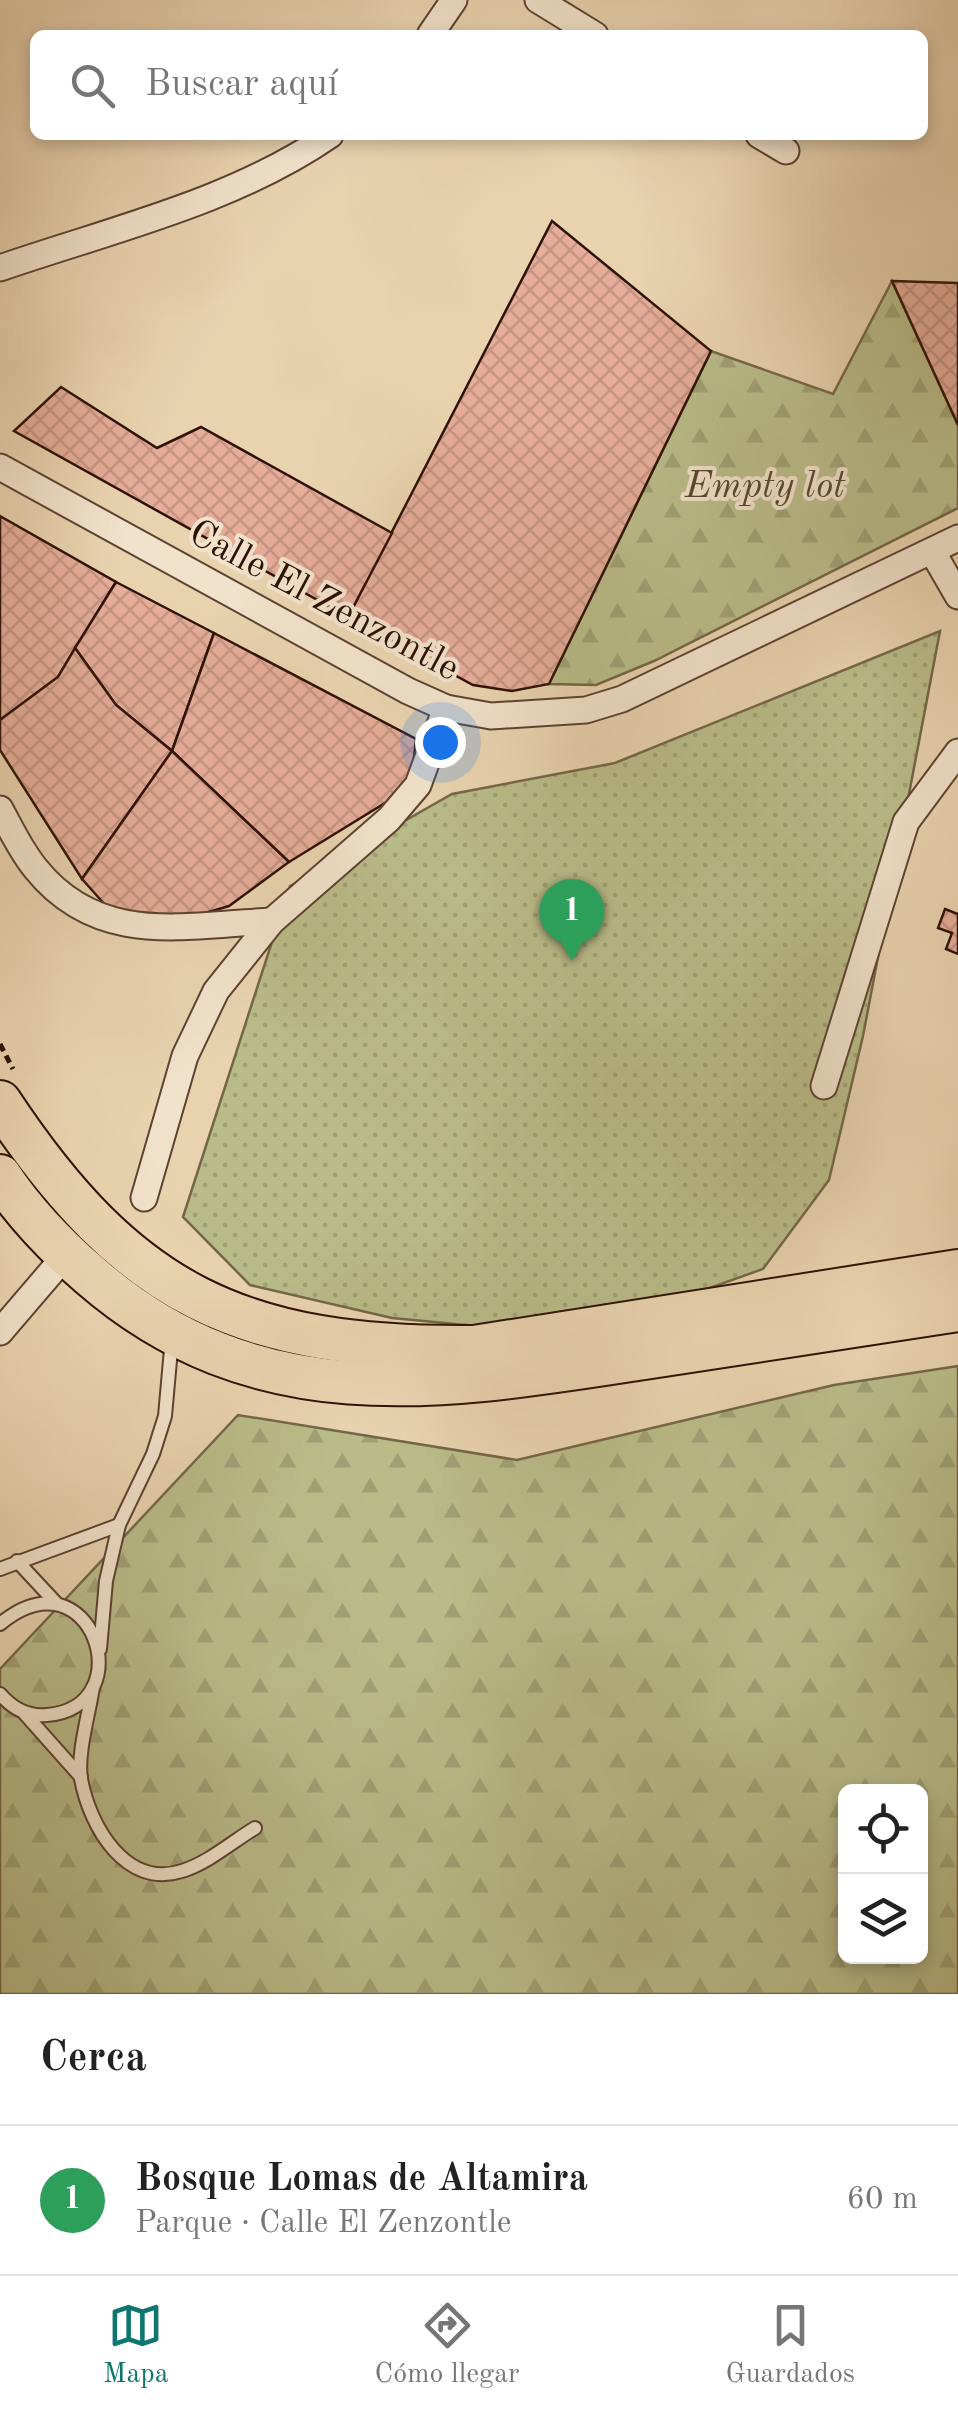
<!DOCTYPE html>
<html lang="es">
<meta charset="utf-8">
<style>
:root{--surface:#fff;--page:#f6f6f6;--text:#222;--muted:#767676;--line:#e0e0e0;--accent:#0f766e}
body{margin:0;font-family:"Old Standard TT",serif;background:var(--page);color:var(--text)}
.controls{position:absolute;right:30px;bottom:30px;display:grid;overflow:hidden;border-radius:15px;box-shadow:0 5px 15px #0003}
.controls button{width:90px;height:90px;display:grid;place-items:center;padding:0;border:0;border-bottom:2px solid var(--line);background:var(--surface);color:var(--text);font:50px sans-serif}
.you{position:absolute;left:440px;top:742px;width:35px;height:35px;margin:-25px;border:8px solid #fff;border-radius:50%;background:#1a73e8;box-shadow:0 0 0 15px #1a73e833}
.badge{display:grid;place-items:center;width:65px;height:65px;border-radius:50%;background:var(--accent);color:#fff;font-size:32px;font-weight:700}
.pin{position:absolute;translate:-50% -82px;filter:drop-shadow(0 2px 5px #0008)}
.pin::after{content:'';position:absolute;top:52px;width:35px;height:30px;background:inherit;clip-path:polygon(0 0,100% 0,50% 100%)}
.list{margin:0;padding:0;list-style:none}
h2{display:flex;justify-content:space-between;align-items:center;height:130px;margin:0;padding:0 40px;font-size:42px}
h2 small{font-size:32px;font-weight:400;color:var(--muted)}
.list li{display:grid;grid-template-columns:65px 1fr auto;gap:30px;align-items:center;box-sizing:border-box;height:150px;padding:0 40px;border-top:2px solid var(--line)}
.list b{display:block;font-size:38px;white-space:nowrap}
.list p{margin:0;font-size:32px;white-space:nowrap;color:var(--muted)}
.list em{font-size:32px;font-style:normal;color:var(--muted)}
.icon{flex:none;width:55px;height:55px;fill:none;stroke:currentColor;stroke-width:2;stroke-linecap:round;stroke-linejoin:round}
.map{position:relative;flex:none;width:958px;height:1994px;overflow:hidden}
.search{position:absolute;background:var(--surface);box-shadow:0 5px 15px #0003;left:30px;right:30px;top:30px;height:110px;display:flex;align-items:center;gap:25px;box-sizing:border-box;padding:0 35px;border-radius:15px;color:var(--muted);font-size:38px}
.sheet{height:280px;background:var(--surface)}
nav{display:flex;justify-content:space-around;align-items:center;box-sizing:border-box;height:140px;border-top:2px solid var(--line);background:var(--surface);font-size:28px;color:var(--muted)}
nav a{display:grid;justify-items:center;gap:5px}
nav .on{color:var(--accent)}
.map>svg:first-child{display:block}
.forest{fill:url(#forest-firs);stroke:#746748;stroke-width:2.5;fill-rule:evenodd}
.park{fill:url(#park-dots);stroke:#746748;stroke-width:2.5}
.building{fill:url(#building-cross-hatch);stroke:#2e1207;stroke-width:2.5}
.lines{fill:none;stroke-linecap:round;stroke-linejoin:round}
.service-casing{stroke:#5d4231;stroke-width:16}
.minor-casing{stroke:#5d4231;stroke-width:29}
.trunk-casing{stroke:#2e1207;stroke-width:46}
.path{stroke:#2e1207;stroke-width:5;stroke-dasharray:8 5;stroke-linecap:butt}
.service{stroke:#f1e2cb;stroke-width:12}
.minor{stroke:#f1e2cb;stroke-width:25}
.trunk{stroke:#e9d3af;stroke-width:42}
.labels{text-anchor:middle;stroke-width:8;stroke-linejoin:round;paint-order:stroke}
.park-label{font-size:38px;font-style:italic;fill:#58452e;stroke:#f1e2cb}
.street-label{font-size:38px;fill:#2e1207;stroke:#f1e2cb}
</style>
<div class="map">
<svg width="958" height="1994" viewBox="0 0 958 1994">
<defs>
<pattern id="forest-firs" width="22" height="20" patternUnits="userSpaceOnUse" patternTransform="scale(2.5)"><rect width="22" height="20" fill="#b9bc89"/><path d="M5 1l3.5 6h-7zM16 11l3.5 6h-7z" fill="#9fa175"/></pattern>
<pattern id="park-dots" width="8" height="8" patternUnits="userSpaceOnUse" patternTransform="scale(2.5)"><rect width="8" height="8" fill="#b9bc89"/><path d="M2 2h.1M6 6h.1" fill="none" stroke="#9fa175" stroke-width="1.8" stroke-linecap="round"/></pattern>
<pattern id="building-cross-hatch" width="8" height="8" patternUnits="userSpaceOnUse" patternTransform="scale(2.5)"><rect width="8" height="8" fill="#e6ad9a"/><path d="M0 0l8 8M0 8l8-8" fill="none" stroke="#c69483"/></pattern>
</defs>
<rect width="100%" height="100%" fill="#e9d3af"/>
<filter id="stains"><feTurbulence type="fractalNoise" baseFrequency=".002" numOctaves="4"/><feColorMatrix values="0 0 0 0 .2 0 0 0 0 .09 0 0 0 0 .02 0 0 0 .5 -.17"/></filter>
<radialGradient id="worn" r=".72"><stop offset=".6" stop-color="#630" stop-opacity="0"/><stop offset="1" stop-color="#630" stop-opacity=".3"/></radialGradient>
<g class="forest">
<path d="M892 281 958 425V508L654 661 596 685 549 684 711 351 833 394Z"/>
<path d="M958 1366V1994H0V1669L238 1415 517 1460 834 1385ZM846 1792H920V1956H846Z"/>
</g>
<path class="park" d="M940 631 863 1036 829 1180 763 1269 620 1320 518 1330 392 1318 250 1285 183 1217 290 886 452 794 615 763Z"/>
<g class="building">
<path d="M552 221 711 351 549 684 512 691 473 685 348 617Z"/>
<path d="M892 281 958 283V425Z"/>
<path d="M61 387 157 448 201 427 392 533 348 617 14 431Z"/>
<path d="M0 516 116 582 58 677 0 720Z"/>
<path d="M116 582 214 633 172 751 116 705 75 648Z"/>
<path d="M214 633 416 739 411 787 289 862 172 751Z"/>
<path d="M75 648 116 705 172 751 82 879 0 750V720L58 677Z"/>
<path d="M172 751 289 862 229 906 185 919 143 921 107 907 82 879Z"/>
<path d="M945 909 958 914V954L946 949 952 933 938 928Z"/>
</g>
<g class="lines">
<defs>
<g id="service">
<path d="M17 1561 57 1604"/>
<path d="M0 1569 119 1525"/>
<path d="M0 1624C91 1548 144 1707 47 1715 28 1717 12 1708 0 1694"/>
<path d="M100 1649 106 1581 119 1525 153 1454 165 1416 172 1338"/>
<path d="M93 1687C89 1714 77 1753 81 1779 90 1827 126 1889 182 1871 208 1863 232 1842 255 1828"/>
<path d="M25 1714 81 1777"/>
</g>
<g id="minor">
<path d="M538 0 595 35"/>
<path d="M430 35 454 0"/>
<path d="M759 135 786 151"/>
<path d="M0 268C110 230 233 202 330 135"/>
<path d="M0 467 408 691 446 708 491 716 586 710 622 699 958 538"/>
<path d="M932 551 958 596"/>
<path d="M0 809C11 829 21 851 36 869 99 947 184 925 272 921"/>
<path d="M824 1086 906 822 958 752"/>
<path d="M144 1198 185 1056 216 991 272 921 389 819 418 785 446 708"/>
<path d="M0 1332 66 1255"/>
</g>
<g id="trunk">
<path d="M0 1102C129 1297 242 1349 474 1347L958 1271"/>
<path d="M0 1176C25 1214 56 1246 91 1276 258 1421 443 1389 644 1358 749 1342 853 1326 958 1310"/>
</g>
</defs>
<use href="#service" class="service-casing"/>
<use href="#minor" class="minor-casing"/>
<use href="#trunk" class="trunk-casing"/>
<path class="path" d="M0 1044 13 1069"/>
<use href="#service" class="service"/>
<use href="#minor" class="minor"/>
<use href="#trunk" class="trunk"/>
</g>
<g class="labels">
<g class="park-label">
<text x="765" y="497">Empty lot</text>
</g>
<g class="street-label">
<text transform="translate(325 599) rotate(28)" y="13">Calle El Zenzontle</text>
</g>
</g>
<rect width="100%" height="100%" filter="url(#stains)"/>
<rect width="100%" height="100%" fill="url(#worn)"/>
</svg>
<div class="controls">
<button><svg class="icon" aria-label="locate" viewBox="0 0 24 24"><circle cx="12" cy="12" r="6"/><path d="M12 2v4M12 18v4M2 12h4M18 12h4"/></svg></button>
<button><svg class="icon" aria-label="layers" viewBox="0 0 24 24"><path d="M12 4l9 5-9 5-9-5zM3 14l9 5 9-5"/></svg></button>
</div>
<div class="you"></div>
<div class="pin badge" style="left:572px;top:961px;background:#2e9e5b">1</div>
<div class="search"><svg class="icon" aria-label="search" viewBox="0 0 24 24"><circle cx="10" cy="10" r="6"/><path d="M15 15l6 6"/></svg>Buscar aquí</div>
</div>
<section class="sheet">
<h2>Cerca<small></small></h2>
<ul class="list">
<li><span class="badge" style="background:#2e9e5b">1</span><div><b>Bosque Lomas de Altamira</b><p>Parque · Calle El Zenzontle</p></div><em>60 m</em></li>
</ul>
</section>
<nav>
<a class="on"><svg class="icon" aria-label="map" viewBox="0 0 24 24"><path d="M3 6l6-2 6 2 6-2v14l-6 2-6-2-6 2zM9 4v14M15 6v14"/></svg>Mapa</a>
<a><svg class="icon" aria-label="directions" viewBox="0 0 24 24"><path d="M12 3l9 9-9 9-9-9zM9 14v-3h6M13 9l2 2-2 2"/></svg>Cómo llegar</a>
<a><svg class="icon" aria-label="saved" viewBox="0 0 24 24"><path d="M7 4h10v16l-5-4-5 4z"/></svg>Guardados</a>
</nav>
